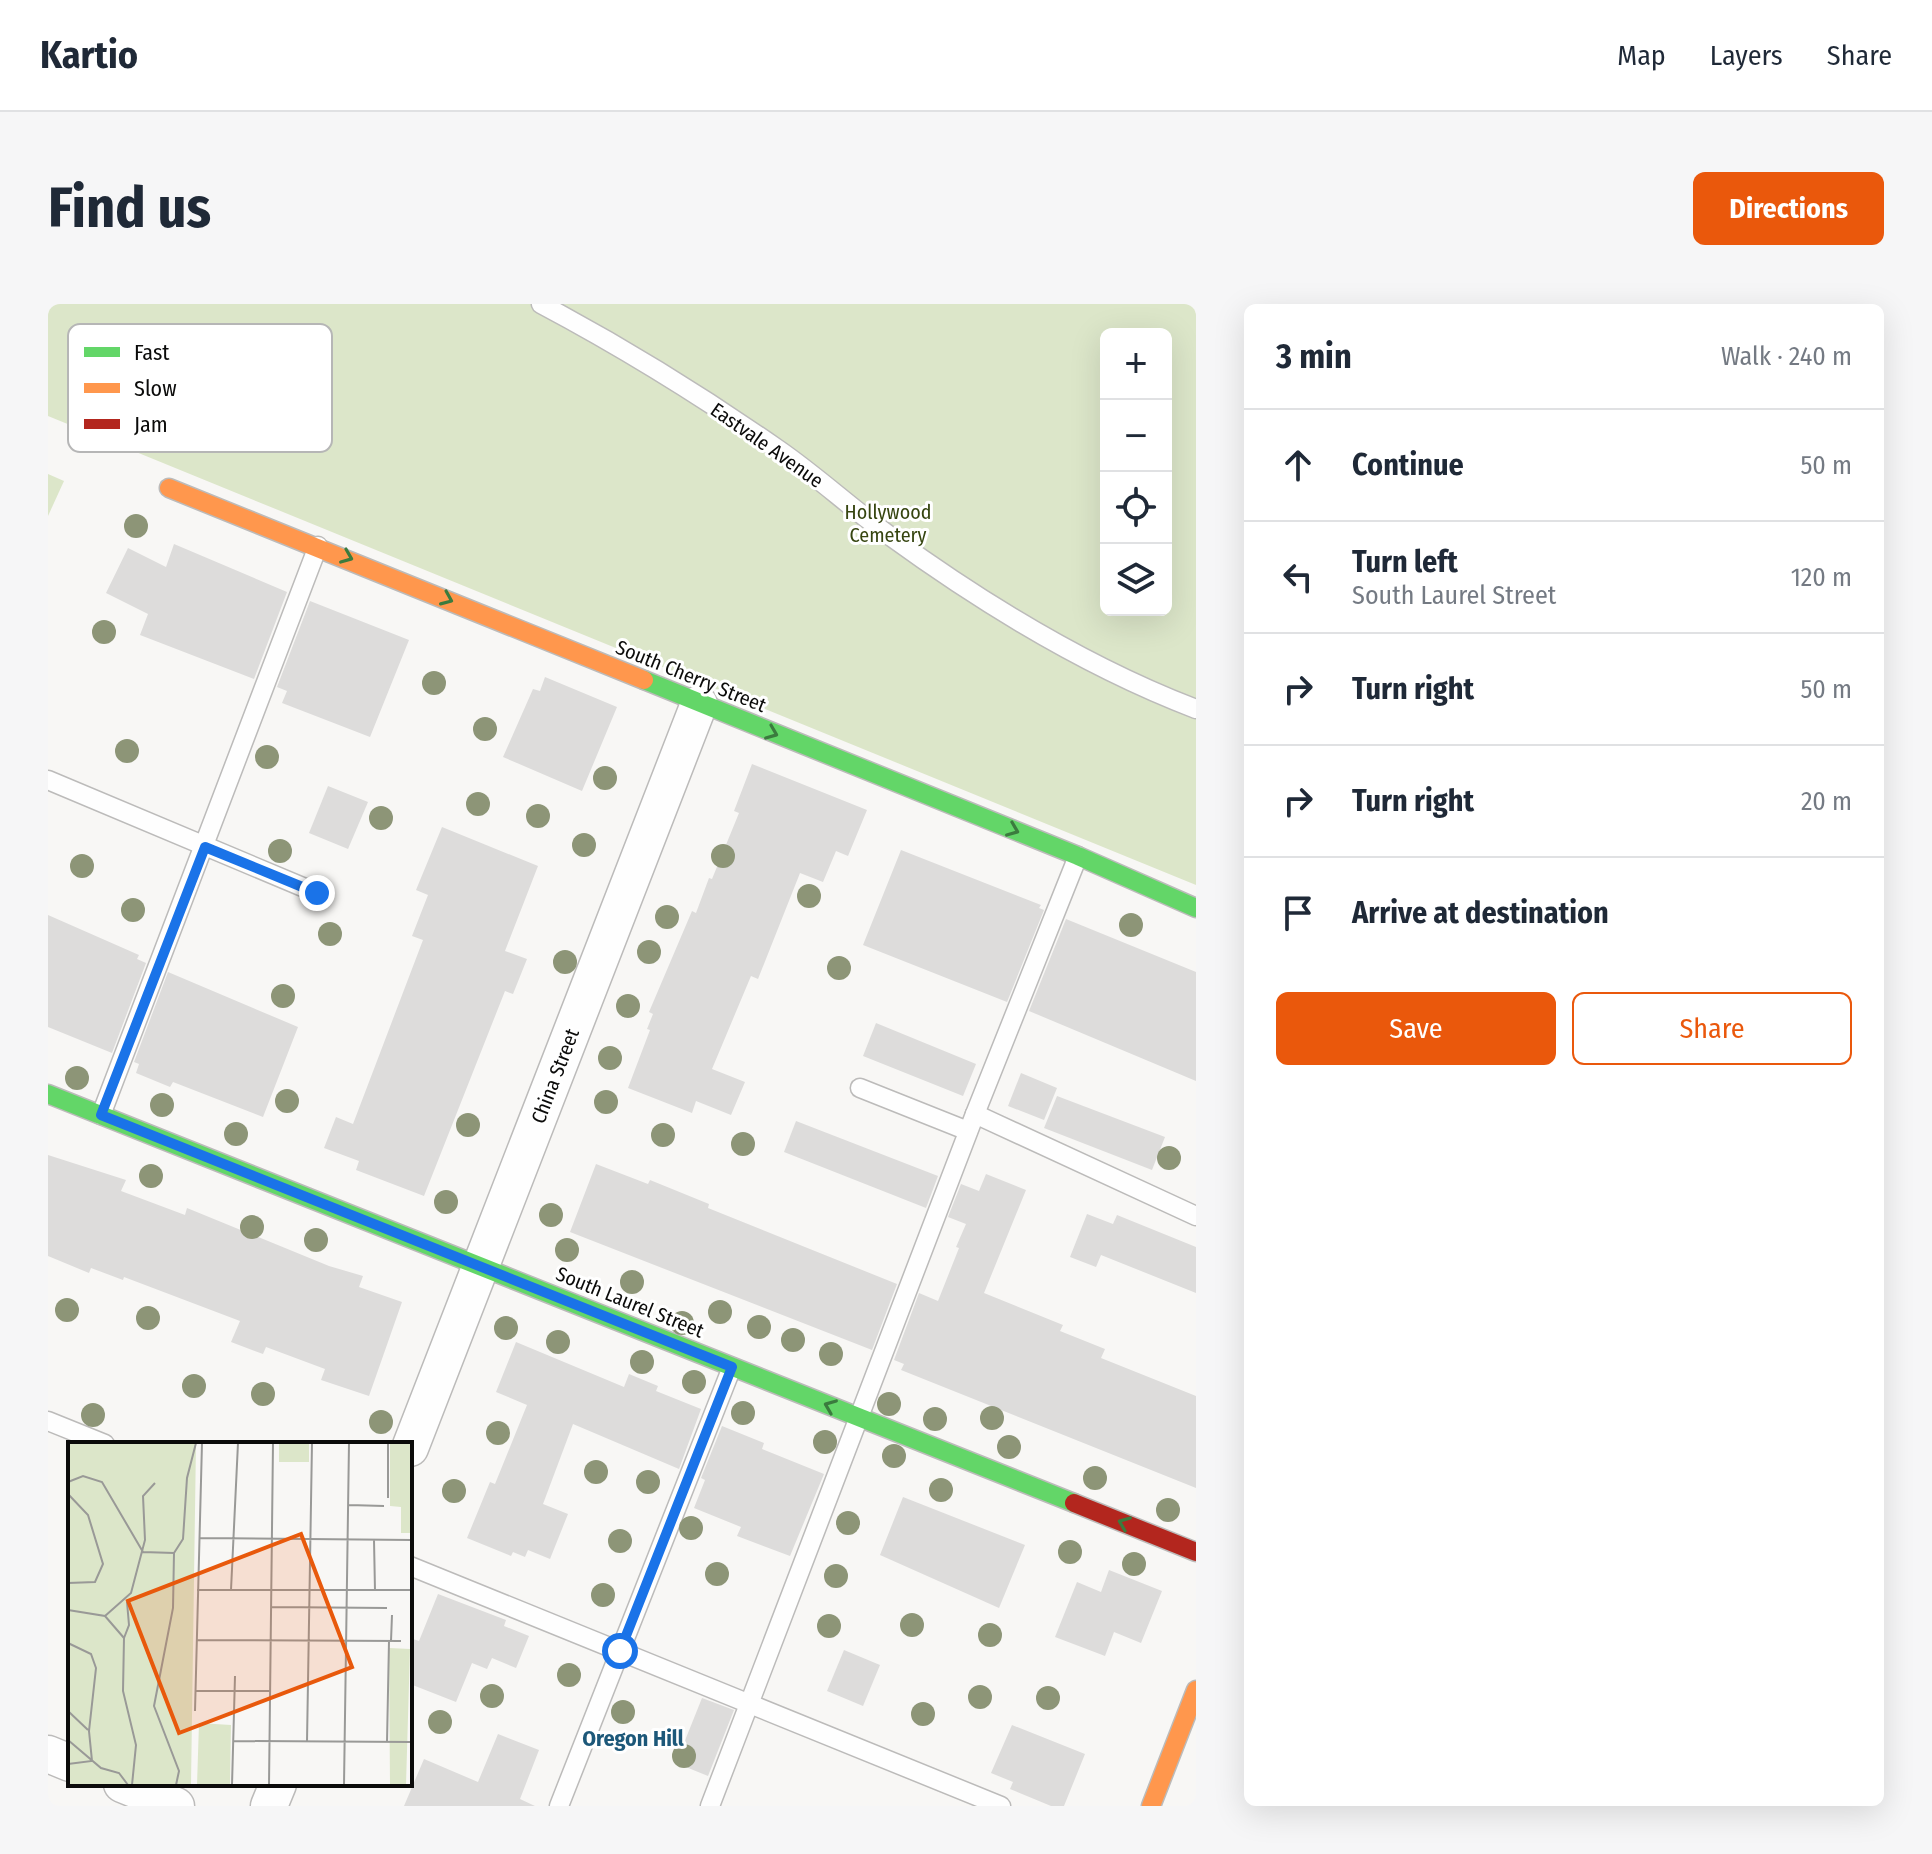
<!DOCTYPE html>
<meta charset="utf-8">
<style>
:root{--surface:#fff;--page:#f6f6f7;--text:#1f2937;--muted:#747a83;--line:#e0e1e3;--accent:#ea580c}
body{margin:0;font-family:"Fira Sans Condensed",sans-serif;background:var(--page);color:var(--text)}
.controls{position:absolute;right:24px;top:24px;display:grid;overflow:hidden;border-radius:12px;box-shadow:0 8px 32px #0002}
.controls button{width:72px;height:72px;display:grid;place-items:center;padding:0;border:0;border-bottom:2px solid var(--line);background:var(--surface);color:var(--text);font:40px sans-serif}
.stop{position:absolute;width:24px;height:24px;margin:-18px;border:6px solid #1a73e8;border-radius:50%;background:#fff}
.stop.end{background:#1a73e8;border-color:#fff;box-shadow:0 2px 8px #0008}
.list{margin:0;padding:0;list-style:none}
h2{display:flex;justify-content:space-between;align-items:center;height:104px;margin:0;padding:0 32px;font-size:34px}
h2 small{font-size:26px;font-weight:400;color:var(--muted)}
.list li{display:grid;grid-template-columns:52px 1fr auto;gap:24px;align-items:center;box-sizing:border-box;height:112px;padding:0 32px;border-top:2px solid var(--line)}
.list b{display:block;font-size:30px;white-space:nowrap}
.list p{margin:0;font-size:26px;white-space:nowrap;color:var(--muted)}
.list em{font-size:26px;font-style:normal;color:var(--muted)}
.actions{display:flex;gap:16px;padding:24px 32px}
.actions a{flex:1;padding:18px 0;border:2px solid var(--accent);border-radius:12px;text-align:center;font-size:28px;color:var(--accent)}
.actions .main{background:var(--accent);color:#fff}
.icon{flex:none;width:44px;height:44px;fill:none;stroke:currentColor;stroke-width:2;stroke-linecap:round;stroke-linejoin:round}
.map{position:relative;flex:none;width:1148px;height:1502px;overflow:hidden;border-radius:12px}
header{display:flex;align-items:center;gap:48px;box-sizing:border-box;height:112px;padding:0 40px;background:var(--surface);border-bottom:2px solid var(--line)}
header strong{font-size:38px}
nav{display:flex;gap:44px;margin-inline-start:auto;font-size:28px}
.intro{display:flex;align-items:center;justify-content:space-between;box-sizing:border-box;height:192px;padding:0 48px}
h1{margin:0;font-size:56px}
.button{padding:20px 36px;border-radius:12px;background:var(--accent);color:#fff;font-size:28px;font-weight:700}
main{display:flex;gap:48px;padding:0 48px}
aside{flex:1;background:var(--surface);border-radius:12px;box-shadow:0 8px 32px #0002}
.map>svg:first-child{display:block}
.green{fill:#dce6c9;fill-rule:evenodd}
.building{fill:#dddcdb}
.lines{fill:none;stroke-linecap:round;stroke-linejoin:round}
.lane-casing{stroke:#bcbbba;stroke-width:21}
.street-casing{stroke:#bcbbba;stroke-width:39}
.fast-casing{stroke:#bcbbba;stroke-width:21}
.slow-casing{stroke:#bcbbba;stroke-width:21}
.jam-casing{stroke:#bcbbba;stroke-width:21}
.lane{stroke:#fefefe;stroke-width:18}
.street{stroke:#fefefe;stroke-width:36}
.fast{stroke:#63d668;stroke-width:18}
.slow{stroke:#ff974d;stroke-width:18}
.jam{stroke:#b3261e;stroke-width:18}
.tree{fill:#8d9577}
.oneway{stroke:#3b7b3e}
.route{stroke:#1a73e8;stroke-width:10}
.labels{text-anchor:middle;stroke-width:6;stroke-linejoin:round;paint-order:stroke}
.street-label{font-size:20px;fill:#0b0b0a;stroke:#fff}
.park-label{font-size:20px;fill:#364510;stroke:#fff}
.neighbourhood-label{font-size:22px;font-weight:bold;fill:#1d5879;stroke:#fff}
.inset-road{fill:none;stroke:#999997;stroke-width:2}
.view{fill:#e8590c;fill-opacity:0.15;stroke:#e8590c;stroke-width:4}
.inset-edge{fill:none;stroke:#0b0b0a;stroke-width:4}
.key{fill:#fff;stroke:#b6b6b6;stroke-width:2}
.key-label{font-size:22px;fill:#0b0b0a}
</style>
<header>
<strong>Kartio</strong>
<nav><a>Map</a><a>Layers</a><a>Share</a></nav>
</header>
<div class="intro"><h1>Find us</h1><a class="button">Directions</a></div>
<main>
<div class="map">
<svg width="1148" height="1502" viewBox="0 0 1148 1502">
<rect width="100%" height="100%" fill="#f8f7f5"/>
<g class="green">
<path d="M0 0H1148V581L0 112ZM1058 30H1118V306H1058Z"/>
<path d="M0 170 16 177 0 212Z"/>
</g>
<g class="building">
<path d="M126 240 239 288 206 375 92 331 100 310 58 289 80 244 118 263Z"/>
<path d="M262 297 361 336 322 433 234 399 239 387 229 383Z"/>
<path d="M497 373 569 403 534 487 455 453 485 385 492 387Z"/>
<path d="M704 460 819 506 800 552 788 547 775 578 752 569 710 675 703 672 664 765 697 778 683 811 648 797 644 809 580 784 602 726 599 725 605 710 601 708 644 607 648 609 661 574 664 575 691 509 686 507Z"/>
<path d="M280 482 320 498 300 545 261 529Z"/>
<path d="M394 523 490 562 457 647 479 655 465 690 457 687 376 892 308 866 311 857 276 844 288 813 305 820 375 636 364 632 380 591 368 586Z"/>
<path d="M853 546 993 601 991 604 996 606 959 698 815 641Z"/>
<path d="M0 611 91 651 89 655 98 659 64 749 0 723Z"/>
<path d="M1018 615 1148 668V777L981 707Z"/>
<path d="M120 668 250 723 215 813 125 778 122 783 88 769 91 760 86 758Z"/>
<path d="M828 719 928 760 915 792 815 752Z"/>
<path d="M973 769 1009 784 996 816 960 802Z"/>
<path d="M1009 792 1117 833 1104 866 996 824Z"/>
<path d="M748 817 890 872 878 904 736 848Z"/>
<path d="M0 851 78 876 73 887 137 911 139 904 281 962 315 972 311 983 354 998 321 1092 273 1076 277 1065 218 1043 215 1050 183 1038 192 1017 76 973 75 976 43 964 41 969 0 952Z"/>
<path d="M548 860 600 880 602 876 661 900 660 904 849 980 824 1046 522 928Z"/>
<path d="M938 870 978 886 936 989 1015 1021 1012 1027 1057 1045 1053 1054 1148 1092V1184L853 1066 856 1060 846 1056 871 989 890 997 911 944 908 943 918 920 900 913 913 880 931 887Z"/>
<path d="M1039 910 1065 920 1069 911 1148 943V989L1053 951 1048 963 1022 953Z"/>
<path d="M468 1038 576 1083 581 1070 610 1082 608 1087 653 1105 631 1165 525 1120 495 1200 520 1210 502 1255 480 1246 477 1253 465 1248 463 1252 419 1234 442 1178 447 1180 479 1101 448 1088Z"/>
<path d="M674 1122 716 1139 714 1145 776 1170 742 1252 689 1232 693 1223 646 1204 657 1176 653 1174Z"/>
<path d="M855 1193 977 1241 951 1304 832 1251Z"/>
<path d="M1061 1266 1114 1287 1093 1339 1066 1328 1057 1352 1007 1333 1029 1278 1053 1288Z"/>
<path d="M390 1290 458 1316 456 1322 481 1332 468 1364 444 1354 439 1365 424 1359 408 1398 362 1380V1334L371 1337Z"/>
<path d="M796 1346 832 1361 815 1402 779 1387Z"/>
<path d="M654 1394 686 1406 660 1472 628 1459Z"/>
<path d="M964 1421 1037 1450 1016 1502H1003L962 1485 965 1478 943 1469Z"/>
<path d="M450 1430 491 1446 472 1495 487 1502H356L376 1455 430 1478Z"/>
</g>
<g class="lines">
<defs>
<g id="lane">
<path d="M493 0C576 44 655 93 731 146 770 173 804 205 842 232 937 301 1038 363 1148 405"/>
<path d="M0 476 269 589"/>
<path d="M812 784 920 827"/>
<path d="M927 810 1148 912"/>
<path d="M53 811 270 242"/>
<path d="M0 1117 57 1140"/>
<path d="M362 1262 953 1502"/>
<path d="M511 1502 684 1063"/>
<path d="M662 1502 927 810 1030 552"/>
</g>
<g id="street">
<path d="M362 1144 651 400"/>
<path d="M0 1450 22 1459"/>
<path d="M74 1480 128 1502"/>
<path d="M221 1502 230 1480"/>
</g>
<g id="fast">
<path d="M596 376 1030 552 1148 604"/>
<path d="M0 790 1026 1199"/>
</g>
<g id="slow">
<path d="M121 184 596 376"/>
<path d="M1103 1502 1148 1386"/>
</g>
<path id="jam" d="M1026 1199 1148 1248"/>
</defs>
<use href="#lane" class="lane-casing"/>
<use href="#street" class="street-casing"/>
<use href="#fast" class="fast-casing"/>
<use href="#slow" class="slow-casing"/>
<use href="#jam" class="jam-casing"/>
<use href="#lane" class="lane"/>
<use href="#street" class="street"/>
<use href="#fast" class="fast"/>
<use href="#slow" class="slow"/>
<use href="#jam" class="jam"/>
</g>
<g class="tree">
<circle cx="88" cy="222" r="12"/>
<circle cx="56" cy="328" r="12"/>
<circle cx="386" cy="379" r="12"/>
<circle cx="437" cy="425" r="12"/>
<circle cx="79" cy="447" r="12"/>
<circle cx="219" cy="453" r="12"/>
<circle cx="557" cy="474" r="12"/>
<circle cx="430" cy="500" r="12"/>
<circle cx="490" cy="512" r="12"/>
<circle cx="333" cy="514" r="12"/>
<circle cx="536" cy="541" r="12"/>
<circle cx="232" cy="547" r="12"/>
<circle cx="675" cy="552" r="12"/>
<circle cx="34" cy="562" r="12"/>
<circle cx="761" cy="592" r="12"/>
<circle cx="85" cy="606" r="12"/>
<circle cx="619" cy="613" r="12"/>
<circle cx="1083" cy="621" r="12"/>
<circle cx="282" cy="630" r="12"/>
<circle cx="601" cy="648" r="12"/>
<circle cx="517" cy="658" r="12"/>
<circle cx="791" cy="664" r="12"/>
<circle cx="235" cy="692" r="12"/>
<circle cx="580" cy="702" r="12"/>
<circle cx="562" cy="754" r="12"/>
<circle cx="29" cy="774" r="12"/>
<circle cx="239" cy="797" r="12"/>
<circle cx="558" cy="798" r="12"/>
<circle cx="114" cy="801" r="12"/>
<circle cx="420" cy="821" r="12"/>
<circle cx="188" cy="830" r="12"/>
<circle cx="615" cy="831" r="12"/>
<circle cx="695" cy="840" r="12"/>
<circle cx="1121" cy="854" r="12"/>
<circle cx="103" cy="872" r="12"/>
<circle cx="398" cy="898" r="12"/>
<circle cx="503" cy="911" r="12"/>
<circle cx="204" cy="923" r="12"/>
<circle cx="268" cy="936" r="12"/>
<circle cx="519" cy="946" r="12"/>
<circle cx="584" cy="978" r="12"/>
<circle cx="19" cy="1006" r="12"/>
<circle cx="672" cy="1008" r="12"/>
<circle cx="100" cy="1014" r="12"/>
<circle cx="634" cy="1019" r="12"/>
<circle cx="711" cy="1023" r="12"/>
<circle cx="458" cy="1024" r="12"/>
<circle cx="745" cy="1036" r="12"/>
<circle cx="510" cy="1038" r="12"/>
<circle cx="783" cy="1050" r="12"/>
<circle cx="594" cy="1058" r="12"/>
<circle cx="646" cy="1078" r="12"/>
<circle cx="146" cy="1082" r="12"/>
<circle cx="215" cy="1090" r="12"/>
<circle cx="841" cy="1100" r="12"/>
<circle cx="695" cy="1109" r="12"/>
<circle cx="45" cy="1111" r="12"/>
<circle cx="944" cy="1114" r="12"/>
<circle cx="887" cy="1115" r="12"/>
<circle cx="333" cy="1118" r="12"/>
<circle cx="450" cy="1129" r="12"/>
<circle cx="777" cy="1138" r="12"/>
<circle cx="961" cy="1143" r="12"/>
<circle cx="846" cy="1152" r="12"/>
<circle cx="548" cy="1168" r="12"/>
<circle cx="1047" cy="1174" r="12"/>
<circle cx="600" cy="1178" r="12"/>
<circle cx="893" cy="1186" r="12"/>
<circle cx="406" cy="1187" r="12"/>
<circle cx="1120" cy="1206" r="12"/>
<circle cx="800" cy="1219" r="12"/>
<circle cx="643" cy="1224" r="12"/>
<circle cx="572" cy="1237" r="12"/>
<circle cx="1022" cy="1248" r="12"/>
<circle cx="1086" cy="1260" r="12"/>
<circle cx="669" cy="1270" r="12"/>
<circle cx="788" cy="1272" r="12"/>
<circle cx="555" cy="1291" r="12"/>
<circle cx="864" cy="1321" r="12"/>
<circle cx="781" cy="1322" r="12"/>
<circle cx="942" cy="1331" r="12"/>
<circle cx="521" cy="1371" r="12"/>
<circle cx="444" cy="1392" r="12"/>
<circle cx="932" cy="1393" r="12"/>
<circle cx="1000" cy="1394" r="12"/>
<circle cx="575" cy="1408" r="12"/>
<circle cx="875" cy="1410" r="12"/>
<circle cx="392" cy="1418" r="12"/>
<circle cx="636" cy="1452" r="12"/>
</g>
<defs><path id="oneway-chevron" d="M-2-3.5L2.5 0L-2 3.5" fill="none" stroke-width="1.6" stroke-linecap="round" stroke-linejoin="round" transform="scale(2)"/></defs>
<g class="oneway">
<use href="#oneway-chevron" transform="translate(299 253) rotate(22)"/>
<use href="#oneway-chevron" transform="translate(399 295) rotate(23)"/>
<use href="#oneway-chevron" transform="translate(724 429) rotate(22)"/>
<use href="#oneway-chevron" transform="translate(965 526) rotate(22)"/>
<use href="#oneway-chevron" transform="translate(782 1102) rotate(-158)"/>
<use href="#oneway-chevron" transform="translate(1076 1219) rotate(-158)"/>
</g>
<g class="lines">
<path class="route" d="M269 589 157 543 53 811 684 1063 572 1347"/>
</g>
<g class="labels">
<g class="street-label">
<text transform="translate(719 141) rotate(35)" y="7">Eastvale Avenue</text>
<text transform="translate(643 372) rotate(22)" y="7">South Cherry Street</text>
<text transform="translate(507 772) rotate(-69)" y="7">China Street</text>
<text transform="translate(582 998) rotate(22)" y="7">South Laurel Street</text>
</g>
<g class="park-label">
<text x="840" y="215">Hollywood<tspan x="840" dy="23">Cemetery</tspan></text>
</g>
<g class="neighbourhood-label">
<text x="585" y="1442">Oregon Hill</text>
</g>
</g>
<g transform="translate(20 1138)">
<rect width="344" height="344" fill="#f8f7f5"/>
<path d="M0 1H128L123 343H0ZM322 1H344L343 91H333V65L322 64ZM211 2H241V20H211ZM321 206 342 207 338 343H322ZM131 281 163 283 162 343H129Z" fill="#dce6c9"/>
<path class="inset-road" d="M0 40 15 34 34 40 75 110 106 111M0 52 20 73 35 122 27 140 0 141M320 56V1M281 63 316 64M132 96 344 98M306 98 307 149M106 111 105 166 86 264 111 329 108 343M106 111 115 97 119 36 128 1M129 148H344M163 148 170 1M204 165 319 166M0 168 37 174 56 196M37 174 63 151 77 98 75 54 87 41M56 196 55 249 68 303 64 343M56 196 61 183 59 160M128 198 333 199M323 199 324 173M0 201 23 212 28 226 21 289 24 319 0 322M127 249H202M0 269 20 288M127 269 134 1M0 298 33 326 51 331 60 343M165 299 344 300M239 300 244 1M319 300 321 199M164 343 167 234M201 343 205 1M276 343 281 1"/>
<path class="view" d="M233 92 284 225 111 291 60 159Z"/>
<rect width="344" height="344" class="inset-edge"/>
</g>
<rect x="20" y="20" width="264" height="128" rx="12" class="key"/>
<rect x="36" y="43" width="36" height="10" fill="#63d668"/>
<rect x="36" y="79" width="36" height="10" fill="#ff974d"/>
<rect x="36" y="115" width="36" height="10" fill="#b3261e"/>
<g class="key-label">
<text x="86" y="56">Fast</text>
<text x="86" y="92">Slow</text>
<text x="86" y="128">Jam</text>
</g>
</svg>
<div class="controls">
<button>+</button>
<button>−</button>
<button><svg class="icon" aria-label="locate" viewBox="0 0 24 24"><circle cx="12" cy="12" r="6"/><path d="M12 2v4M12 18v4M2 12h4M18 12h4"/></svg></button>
<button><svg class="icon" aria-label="layers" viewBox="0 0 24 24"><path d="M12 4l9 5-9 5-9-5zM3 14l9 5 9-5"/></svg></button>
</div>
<div class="stop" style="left:572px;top:1347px"></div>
<div class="stop end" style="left:269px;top:589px"></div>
</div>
<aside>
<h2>3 min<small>Walk · 240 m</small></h2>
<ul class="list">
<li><svg class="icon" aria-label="ahead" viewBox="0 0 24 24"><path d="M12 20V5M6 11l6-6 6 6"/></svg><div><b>Continue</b></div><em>50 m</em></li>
<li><svg class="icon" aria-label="left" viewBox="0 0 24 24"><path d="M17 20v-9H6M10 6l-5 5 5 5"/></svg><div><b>Turn left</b><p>South Laurel Street</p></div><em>120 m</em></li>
<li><svg class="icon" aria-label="right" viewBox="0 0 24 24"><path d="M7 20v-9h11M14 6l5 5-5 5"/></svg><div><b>Turn right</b></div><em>50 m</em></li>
<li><svg class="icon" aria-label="right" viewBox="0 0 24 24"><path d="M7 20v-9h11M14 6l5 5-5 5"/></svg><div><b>Turn right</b></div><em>20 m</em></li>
<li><svg class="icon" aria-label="arrive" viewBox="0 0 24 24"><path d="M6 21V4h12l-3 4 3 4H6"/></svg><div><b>Arrive at destination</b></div></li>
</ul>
<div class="actions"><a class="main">Save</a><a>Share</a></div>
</aside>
</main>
